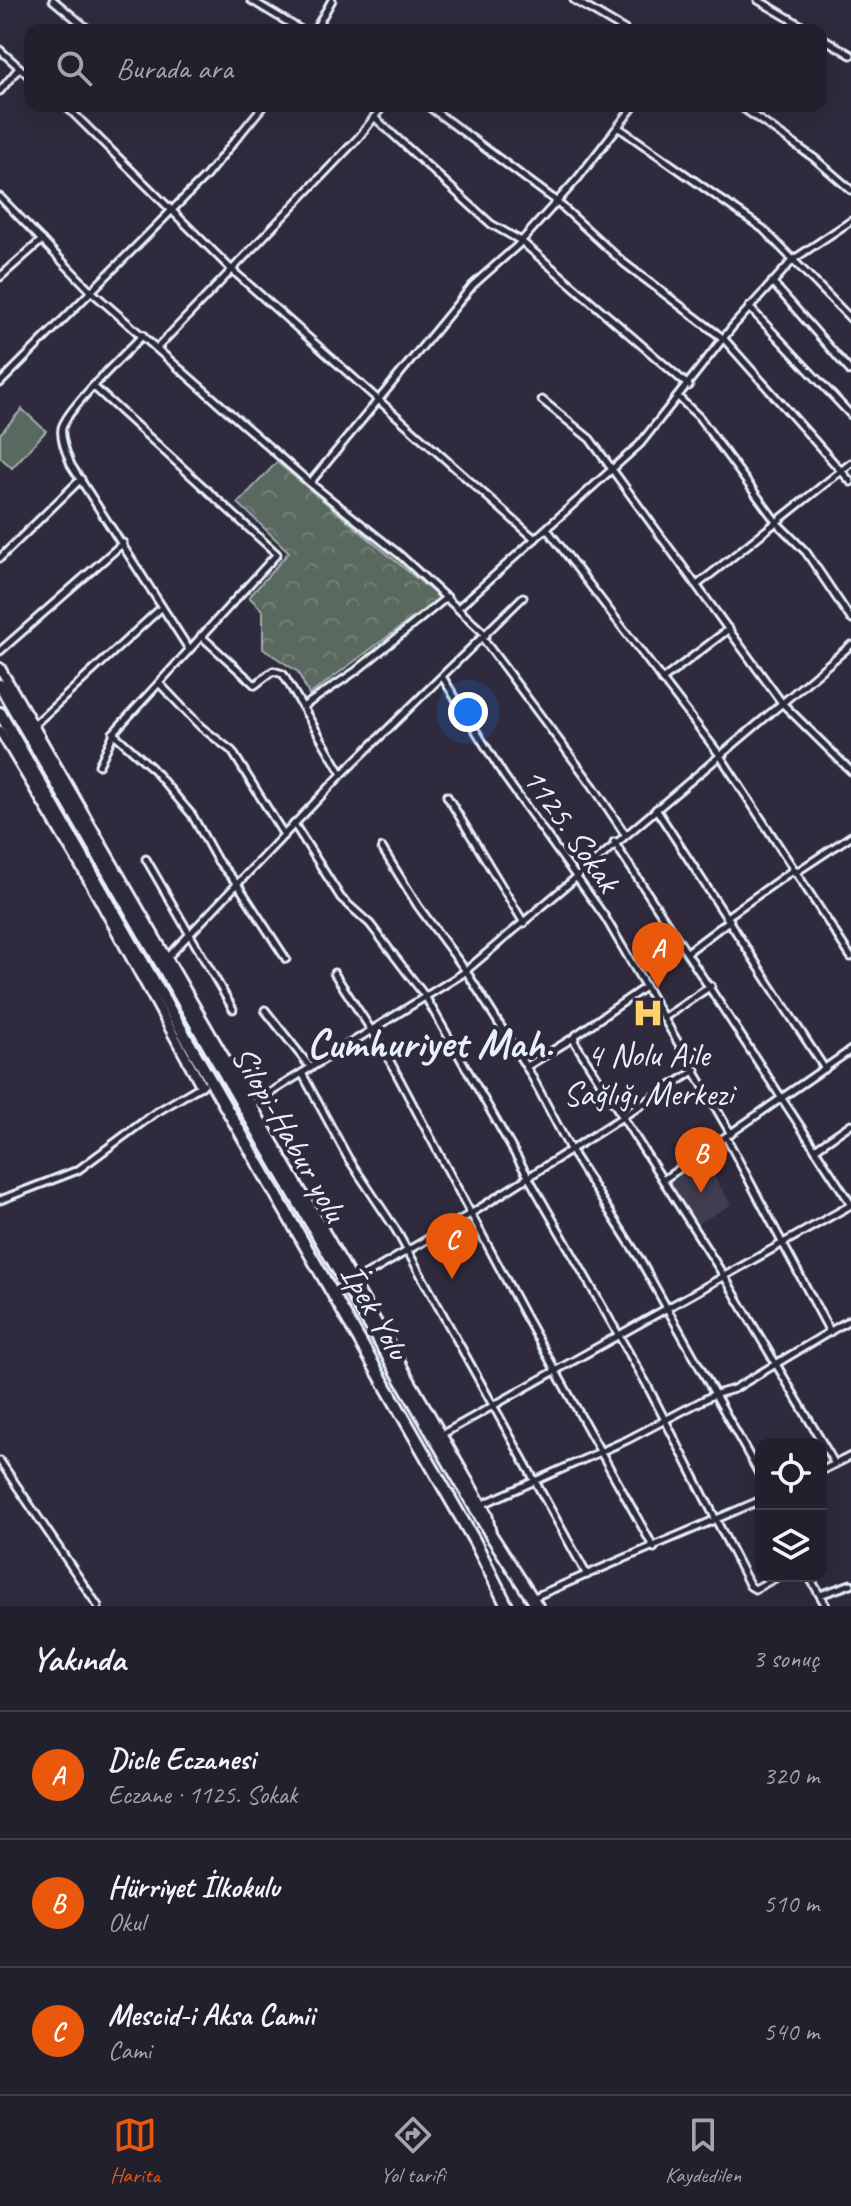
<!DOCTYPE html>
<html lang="tr">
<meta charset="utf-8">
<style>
:root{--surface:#23202e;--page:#2f2d3a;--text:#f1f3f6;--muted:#a3a3aa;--line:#403e4a;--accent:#ea580c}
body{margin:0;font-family:Caveat,sans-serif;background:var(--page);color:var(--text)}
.controls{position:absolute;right:24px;bottom:24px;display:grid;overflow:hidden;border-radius:16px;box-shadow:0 8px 32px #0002}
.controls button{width:72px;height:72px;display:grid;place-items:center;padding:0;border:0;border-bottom:2px solid var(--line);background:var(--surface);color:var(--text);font:40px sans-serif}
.you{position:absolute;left:468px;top:712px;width:28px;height:28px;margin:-20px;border:6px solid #fff;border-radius:50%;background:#1a73e8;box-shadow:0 0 0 12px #1a73e833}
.badge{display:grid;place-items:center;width:52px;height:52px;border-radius:50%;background:var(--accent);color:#fff;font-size:26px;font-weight:700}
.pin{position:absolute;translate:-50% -66px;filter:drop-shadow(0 2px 4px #0008)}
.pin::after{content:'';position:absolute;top:42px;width:28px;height:24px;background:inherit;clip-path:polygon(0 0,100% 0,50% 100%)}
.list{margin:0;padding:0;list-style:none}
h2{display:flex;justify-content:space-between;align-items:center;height:104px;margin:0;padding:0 32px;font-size:34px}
h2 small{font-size:26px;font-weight:400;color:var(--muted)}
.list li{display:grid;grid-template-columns:52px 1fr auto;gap:24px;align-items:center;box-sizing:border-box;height:128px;padding:0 32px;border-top:2px solid var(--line)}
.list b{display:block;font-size:30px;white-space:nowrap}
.list p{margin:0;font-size:26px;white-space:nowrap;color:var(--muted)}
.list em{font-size:26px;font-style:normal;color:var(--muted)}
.icon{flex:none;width:44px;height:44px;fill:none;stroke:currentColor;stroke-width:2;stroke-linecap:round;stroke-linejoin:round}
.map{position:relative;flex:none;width:851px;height:1606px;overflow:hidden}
.search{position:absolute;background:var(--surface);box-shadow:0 8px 32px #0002;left:24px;right:24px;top:24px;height:88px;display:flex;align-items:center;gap:20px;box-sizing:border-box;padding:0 28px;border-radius:16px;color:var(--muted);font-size:30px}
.sheet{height:488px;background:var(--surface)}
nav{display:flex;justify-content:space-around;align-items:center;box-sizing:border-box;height:112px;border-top:2px solid var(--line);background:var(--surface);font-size:22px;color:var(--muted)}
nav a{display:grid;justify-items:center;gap:4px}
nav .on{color:var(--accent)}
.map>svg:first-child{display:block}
.built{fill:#403c51}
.park{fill:url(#park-crowns);stroke:#a1adac;stroke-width:2}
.garden{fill:#5a6960;stroke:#a1adac;stroke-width:2}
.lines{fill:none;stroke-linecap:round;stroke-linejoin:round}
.street-casing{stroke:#e8f1f8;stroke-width:11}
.secondary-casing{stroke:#e8f1f8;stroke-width:14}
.highway-casing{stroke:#e8f1f8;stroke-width:16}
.street{stroke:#2f2a3d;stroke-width:5}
.secondary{stroke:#2f2a3d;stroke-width:8}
.highway{stroke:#2f2a3d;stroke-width:10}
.labels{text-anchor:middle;stroke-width:8;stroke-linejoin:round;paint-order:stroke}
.street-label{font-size:34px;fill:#e8f1f8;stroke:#2f2a3d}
.poi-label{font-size:34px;fill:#e8f1f8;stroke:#2f2a3d}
.district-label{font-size:42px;font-weight:bold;fill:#e8f1f8;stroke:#2f2a3d}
</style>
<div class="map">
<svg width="851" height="1606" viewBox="0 0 851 1606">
<defs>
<pattern id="park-crowns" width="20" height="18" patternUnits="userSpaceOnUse" patternTransform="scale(2)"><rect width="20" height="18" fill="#5a6960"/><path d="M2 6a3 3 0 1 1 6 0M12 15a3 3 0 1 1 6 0" fill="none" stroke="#727f78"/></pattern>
</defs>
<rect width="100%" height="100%" fill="#2f2a3d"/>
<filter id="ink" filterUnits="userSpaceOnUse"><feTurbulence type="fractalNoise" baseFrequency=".0125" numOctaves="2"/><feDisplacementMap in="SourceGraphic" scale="16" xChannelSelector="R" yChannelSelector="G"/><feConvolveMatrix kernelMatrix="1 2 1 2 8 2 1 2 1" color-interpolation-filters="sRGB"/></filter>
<g filter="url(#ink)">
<path class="built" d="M705 1160 731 1205 697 1224 670 1182Z"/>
<path class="park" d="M277 462 440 598 309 695 298 672 263 649V611L249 597 289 552 238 503Z"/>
<path class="garden" d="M22 409 46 431 12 468 0 457V434Z"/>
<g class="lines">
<defs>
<g id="street">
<path d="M53 0 89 30"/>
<path d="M251 0 301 30"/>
<path d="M574 0 625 30"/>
<path d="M758 0 809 30"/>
<path d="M315 30 332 0"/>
<path d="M821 37 851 55"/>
<path d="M0 50 30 77"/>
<path d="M0 91 19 68"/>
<path d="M66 106 231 269 535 539"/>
<path d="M428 106 555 200 624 263 724 339 851 482"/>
<path d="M740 106 814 158 851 190"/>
<path d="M374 117 491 224 521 241 689 386"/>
<path d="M618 127 763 229 851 319"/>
<path d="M0 197 92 292 310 483 400 555 486 635"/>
<path d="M0 277 42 240"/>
<path d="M772 282 851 372"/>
<path d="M749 307 851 415"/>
<path d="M143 335C127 352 66 409 62 428 60 439 67 454 71 465L189 649"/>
<path d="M157 348 359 137 383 106"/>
<path d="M0 383 206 176 263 106"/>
<path d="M94 387 277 554 115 731 99 765"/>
<path d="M678 397 699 417 777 523 806 552 851 619"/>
<path d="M542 400 590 439 782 703 851 771"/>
<path d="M310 483 473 285 517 246 578 178 634 106"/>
<path d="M547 529 719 754 851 957"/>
<path d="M0 558 81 479"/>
<path d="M697 585 851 463"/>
<path d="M458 608 640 444 733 326 794 259 851 221"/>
<path d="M201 636 255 685 273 671 283 674 342 774"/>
<path d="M483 639 593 786 625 834"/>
<path d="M0 651 123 543"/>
<path d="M443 678 504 776 605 917 731 1134"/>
<path d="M662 680 729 629"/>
<path d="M159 683 201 727 232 751 284 835"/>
<path d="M304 706 356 671 447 597"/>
<path d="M34 725 160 609"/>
<path d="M113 733 151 767 192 815 217 860 238 885 286 959"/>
<path d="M447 796 524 923"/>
<path d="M656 809 825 1069"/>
<path d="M294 824 341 898 370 924 425 996 646 1383 750 1586 755 1589 779 1576"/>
<path d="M614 842 851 1204"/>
<path d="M382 848 418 906 466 971 530 1073 571 1151 639 1258 761 1477"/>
<path d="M146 859 233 1009"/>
<path d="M795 873 851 836"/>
<path d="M728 916 793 870"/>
<path d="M689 951 730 920"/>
<path d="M167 958 342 774 523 597"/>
<path d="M334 973 383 1048 523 1312 654 1548"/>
<path d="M645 987 576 1035 574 1041 724 1276 835 1464"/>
<path d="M265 1010 311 1068"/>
<path d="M665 1017 711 986"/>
<path d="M526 1067 573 1038"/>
<path d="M302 1073 348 1158 396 1230 587 1575"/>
<path d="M252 1104 462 974 851 645"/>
<path d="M726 1137 830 1332"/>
<path d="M815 1149 851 1124"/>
<path d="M663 1180 851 1050"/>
<path d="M0 1200 78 1170 155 1113 204 1084"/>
<path d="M354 1282 472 1213 696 1070"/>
<path d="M441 1435 851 1205"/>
<path d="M0 1461 98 1606"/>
<path d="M821 1471 851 1456"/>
<path d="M481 1505 627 1440 713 1395 734 1389 851 1319"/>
<path d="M809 1576 826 1606"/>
<path d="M820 1595 851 1584"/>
<path d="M532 1598 761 1500"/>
</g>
<g id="secondary">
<path d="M0 668 487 1514 491 1534"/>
<path d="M0 731 84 872 201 1085"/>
</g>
<g id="highway">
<path d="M0 685 491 1535 537 1606"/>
<path d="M0 713 475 1542 507 1606"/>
</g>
</defs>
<use href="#street" class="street-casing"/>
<use href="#secondary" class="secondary-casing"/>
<use href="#highway" class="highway-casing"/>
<use href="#street" class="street"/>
<use href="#secondary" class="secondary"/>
<use href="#highway" class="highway"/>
</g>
</g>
<defs>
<symbol id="hospital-bare" viewBox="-9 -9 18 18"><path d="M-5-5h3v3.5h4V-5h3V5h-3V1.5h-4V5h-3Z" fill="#ffd166" stroke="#2f2a3d" stroke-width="2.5" paint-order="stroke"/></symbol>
</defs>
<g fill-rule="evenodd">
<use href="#hospital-bare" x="626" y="991" width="44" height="44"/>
</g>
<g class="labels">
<g class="street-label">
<text transform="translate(572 829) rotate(55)" y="12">1125. Sokak</text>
<text transform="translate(290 1133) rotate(60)" y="12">Silopi-Habur yolu</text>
<text transform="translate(376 1311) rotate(60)" y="12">İpek Yolu</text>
</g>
<g class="poi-label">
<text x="648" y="1066">4 Nolu Aile<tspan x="648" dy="39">Sağlığı Merkezi</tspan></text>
</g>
<g class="district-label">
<text x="430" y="1057">Cumhuriyet Mah.</text>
</g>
</g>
</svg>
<div class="controls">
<button><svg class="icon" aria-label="locate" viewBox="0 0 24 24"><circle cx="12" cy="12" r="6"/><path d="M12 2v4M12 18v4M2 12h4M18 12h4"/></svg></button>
<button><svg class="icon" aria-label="layers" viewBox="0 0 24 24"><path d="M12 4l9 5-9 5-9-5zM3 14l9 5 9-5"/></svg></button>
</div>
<div class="you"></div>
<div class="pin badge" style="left:658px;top:988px">A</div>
<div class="pin badge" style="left:701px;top:1193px">B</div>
<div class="pin badge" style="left:452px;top:1279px">C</div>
<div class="search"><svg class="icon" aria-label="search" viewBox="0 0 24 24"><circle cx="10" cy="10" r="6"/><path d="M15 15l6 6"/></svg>Burada ara</div>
</div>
<section class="sheet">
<h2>Yakında<small>3 sonuç</small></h2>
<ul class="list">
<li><span class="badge">A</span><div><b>Dicle Eczanesi</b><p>Eczane · 1125. Sokak</p></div><em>320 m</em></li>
<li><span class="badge">B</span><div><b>Hürriyet İlkokulu</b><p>Okul</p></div><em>510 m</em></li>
<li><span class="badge">C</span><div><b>Mescid-i Aksa Camii</b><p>Cami</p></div><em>540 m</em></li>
</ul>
</section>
<nav>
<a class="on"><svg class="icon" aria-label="map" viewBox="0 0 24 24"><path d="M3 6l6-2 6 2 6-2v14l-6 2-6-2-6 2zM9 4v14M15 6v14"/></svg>Harita</a>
<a><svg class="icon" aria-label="directions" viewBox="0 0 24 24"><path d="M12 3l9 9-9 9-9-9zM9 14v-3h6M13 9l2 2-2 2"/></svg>Yol tarifi</a>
<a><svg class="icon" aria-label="saved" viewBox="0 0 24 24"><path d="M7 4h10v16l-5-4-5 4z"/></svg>Kaydedilen</a>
</nav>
